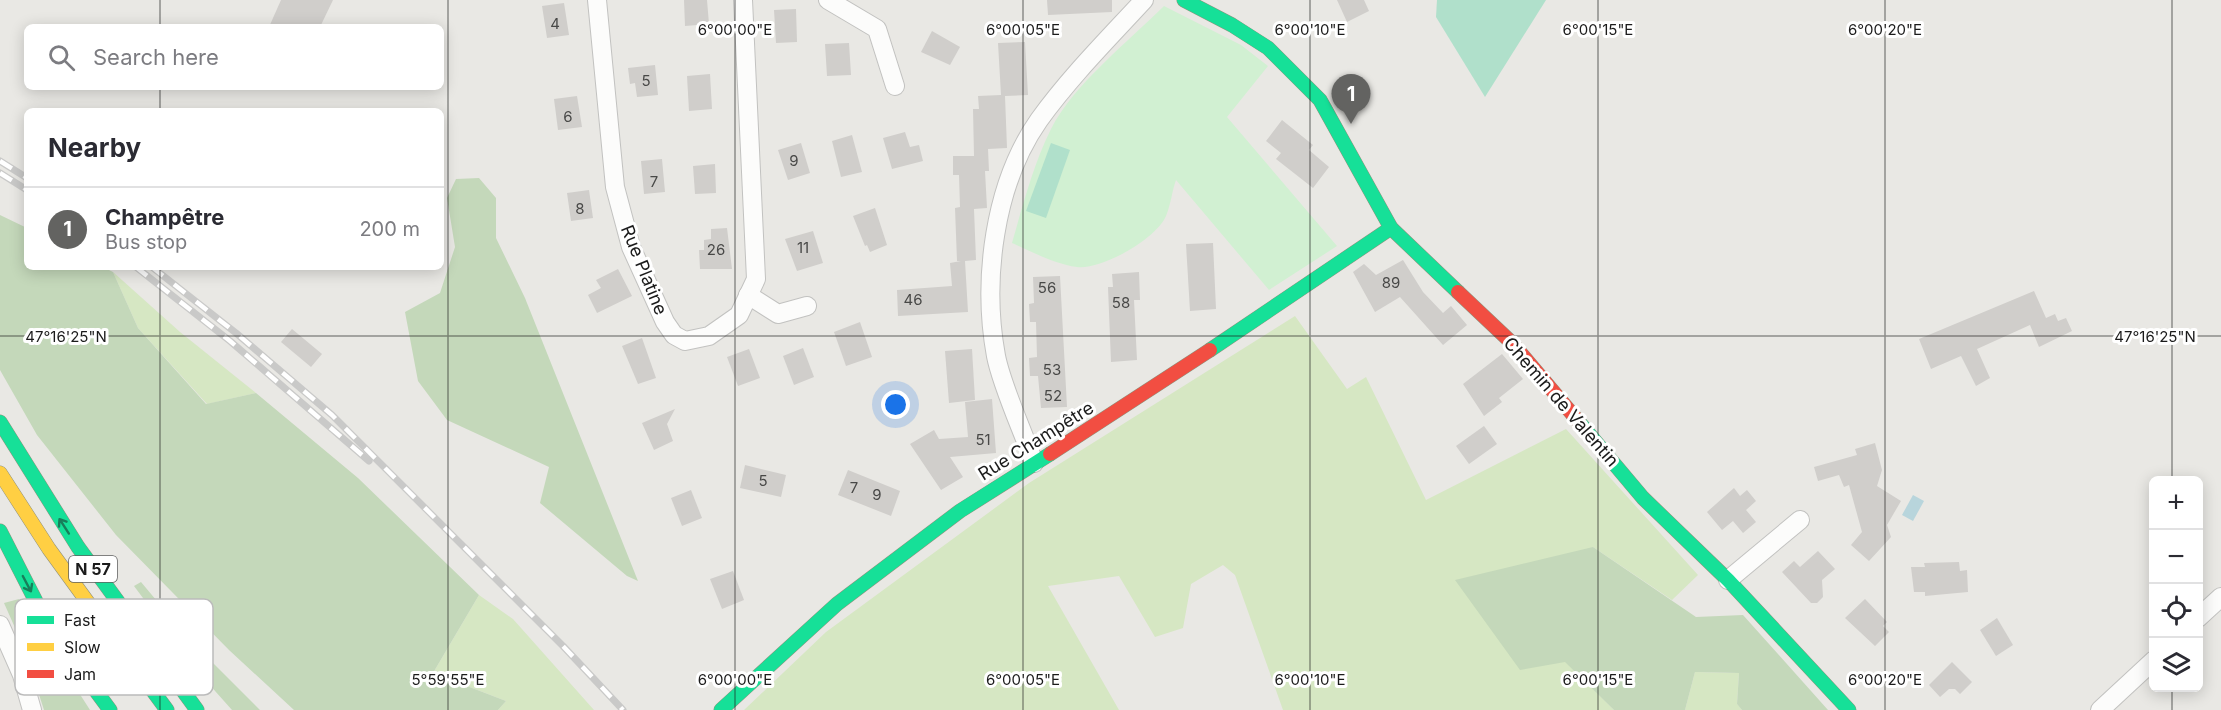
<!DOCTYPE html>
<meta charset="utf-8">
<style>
:root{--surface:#fff;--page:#f2f2f3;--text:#2b2b33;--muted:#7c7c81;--line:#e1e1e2;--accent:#636361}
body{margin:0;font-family:Inter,sans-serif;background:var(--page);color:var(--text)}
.controls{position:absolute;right:18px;bottom:18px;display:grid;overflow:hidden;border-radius:9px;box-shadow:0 3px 15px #0003}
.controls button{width:54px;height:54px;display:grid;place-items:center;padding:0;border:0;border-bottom:2px solid var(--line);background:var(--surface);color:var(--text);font:30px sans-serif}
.you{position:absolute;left:896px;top:405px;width:21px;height:21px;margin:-15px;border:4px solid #fff;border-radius:50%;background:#1a73e8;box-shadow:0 0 0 9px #1a73e833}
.badge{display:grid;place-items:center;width:39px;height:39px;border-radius:50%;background:var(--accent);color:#fff;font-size:20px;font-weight:700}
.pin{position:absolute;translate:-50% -50px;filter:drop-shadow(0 2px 3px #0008)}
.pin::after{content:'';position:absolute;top:32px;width:21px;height:18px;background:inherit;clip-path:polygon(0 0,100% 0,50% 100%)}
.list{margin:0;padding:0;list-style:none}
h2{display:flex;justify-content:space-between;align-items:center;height:78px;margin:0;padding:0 24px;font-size:26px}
h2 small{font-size:20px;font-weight:400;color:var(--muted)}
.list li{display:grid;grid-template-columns:39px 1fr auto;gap:18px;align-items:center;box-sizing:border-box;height:84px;padding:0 24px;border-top:2px solid var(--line)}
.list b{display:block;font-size:22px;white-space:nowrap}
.list p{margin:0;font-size:20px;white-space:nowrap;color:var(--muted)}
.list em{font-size:20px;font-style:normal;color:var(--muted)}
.icon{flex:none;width:33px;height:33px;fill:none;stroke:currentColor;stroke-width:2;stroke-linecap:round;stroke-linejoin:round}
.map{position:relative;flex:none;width:2221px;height:710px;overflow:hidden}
.search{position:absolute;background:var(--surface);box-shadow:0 3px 15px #0003;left:24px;top:24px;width:420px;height:66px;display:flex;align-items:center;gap:15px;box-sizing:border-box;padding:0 21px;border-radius:9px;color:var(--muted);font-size:22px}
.panel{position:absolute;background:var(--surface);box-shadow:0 3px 15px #0003;left:24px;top:108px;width:420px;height:162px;border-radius:9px}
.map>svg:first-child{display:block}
.grass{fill:#d6e7c3}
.forest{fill:#c4d8ba}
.park{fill:#d1f0d2}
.pitch{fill:#b0e0cb}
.water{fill:#b8d5dc}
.building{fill:#d0cecb}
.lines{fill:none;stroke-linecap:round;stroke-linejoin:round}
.street-casing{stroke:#c2c2c0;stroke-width:20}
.fast-casing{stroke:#90927d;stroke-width:15}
.slow-casing{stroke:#90927d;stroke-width:15}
.jam-casing{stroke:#90927d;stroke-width:15}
.street{stroke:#fcfcfb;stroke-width:18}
.fast{stroke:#16e098;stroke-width:14}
.slow{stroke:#ffcf43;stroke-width:14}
.jam{stroke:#f24e42;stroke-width:14}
.rail-casing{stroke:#c9c9c8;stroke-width:7}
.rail{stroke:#fff;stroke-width:4.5;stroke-dasharray:14;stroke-linecap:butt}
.oneway{stroke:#187e5a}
.ticks{fill:none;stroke:#1b1b1b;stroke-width:1.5;stroke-opacity:0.45}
.labels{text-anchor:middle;stroke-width:6;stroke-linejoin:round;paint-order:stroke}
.number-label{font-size:15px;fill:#484847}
.shield{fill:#fff;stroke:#5f5f5f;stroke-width:1.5}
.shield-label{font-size:16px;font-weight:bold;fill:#1b1b1b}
.street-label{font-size:18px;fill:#1b1b1b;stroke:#fff}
.key{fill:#fff;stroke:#bbb;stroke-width:1.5}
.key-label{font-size:16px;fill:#1b1b1b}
.ticks-label{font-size:15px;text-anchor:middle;fill:#1b1b1b;stroke:#fff;stroke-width:6;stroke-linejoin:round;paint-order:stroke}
</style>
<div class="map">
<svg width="2221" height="710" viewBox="0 0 2221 710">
<rect width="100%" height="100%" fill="#e9e8e4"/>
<g class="grass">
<path d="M113 272 180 332 256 393 207 404 138 328Z"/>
<path d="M1295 316 1347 389 1366 377 1426 500 1566 429 1698 575 1672 600 1593 547 1565 661 1614 710H1283L1235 575 1223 565 1191 584 1183 628 1155 637 1119 576 1048 586 1119 710H744L826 632 1029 483Z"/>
<path d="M479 595 513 619 594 710H498L506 701 433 673Z"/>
<path d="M1695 672 1739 673 1737 704 1742 710H1685Z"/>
</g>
<g class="forest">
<path d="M479 178 496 198V238L525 298 638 581 627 576 540 503 549 467 447 420 418 381 405 312 440 293 455 247 447 198 456 179Z"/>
<path d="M0 215 27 228V267H103L113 272 138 328 206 404 256 393 358 478 479 595 433 673 506 701 498 710H294L229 650 116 535 37 435 0 370Z"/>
<path d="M1593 547 1696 617 1743 615 1828 710H1742L1737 704 1739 673 1695 672 1685 710H1614L1565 662 1520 670 1455 580Z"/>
<path d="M141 582 187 637 260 710H232L199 673 134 586Z"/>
<path d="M19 599 90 710H44L24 648 4 603Z"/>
</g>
<path class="park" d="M1164 6 1241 45 1268 66 1227 117 1337 246 1269 290 1176 180C1172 191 1171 204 1166 216 1156 239 1102 270 1077 267 1054 264 1033 252 1012 243 1023 205 1033 165 1051 129 1074 84 1128 42 1164 6Z"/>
<g class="pitch">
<path d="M1437 0H1546L1485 97 1436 17Z"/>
<path d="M1051 143 1070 150 1046 218 1026 211Z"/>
</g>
<path class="water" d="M1913 495 1924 501 1913 521 1902 515Z"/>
<g class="building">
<path d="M281 0H333L320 27H269Z"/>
<path d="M684 0H707L709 24 685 26Z"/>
<path d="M1047 0H1112V12L1048 15Z"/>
<path d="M1337 0H1364L1369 11 1347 22Z"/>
<path d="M564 3 569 35 547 38 542 6Z"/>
<path d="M796 9 797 42 776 43 774 10Z"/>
<path d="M932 31 960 47 950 65 921 52Z"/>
<path d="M1025 42 1028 95 1005 96 1007 148 988 149 989 171H985L987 208 974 209 976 260 965 261 968 312 898 316 897 290 952 286 950 263 961 261H957L955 208 960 207 959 175H953V156H974L973 109H979L978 96 1001 95 998 43Z"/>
<path d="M849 43 851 75 827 76 825 44Z"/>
<path d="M655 65 658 95 637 97 635 83 630 84 628 68Z"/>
<path d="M710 74 712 109 689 111 687 76Z"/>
<path d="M577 96 582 127 558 130 554 99Z"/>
<path d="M1282 120 1313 145 1309 150 1329 167 1313 188 1276 159 1281 153 1266 141Z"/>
<path d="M905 132 910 147 919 145 923 161 892 169 883 138Z"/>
<path d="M852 135 862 172 841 177 832 141Z"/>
<path d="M801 143 810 173 788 180 778 150Z"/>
<path d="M662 159 665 192 644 194 641 161Z"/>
<path d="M715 164 716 193 695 194 693 166Z"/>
<path d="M589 190 593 218 571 221 567 193Z"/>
<path d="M875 208 887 245 870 252 867 245 865 246 853 216Z"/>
<path d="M727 228 732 269H700L699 250H704V240L711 239V229Z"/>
<path d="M813 231 823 263 797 271 785 239Z"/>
<path d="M1213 243 1216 309 1190 311 1186 244Z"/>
<path d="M1403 260 1423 292 1443 313 1451 306 1467 325 1443 345 1400 297 1375 312 1353 272 1364 264 1376 275Z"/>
<path d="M618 269 632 296 597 313 588 295 601 288 596 280Z"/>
<path d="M1139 272 1140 300H1134L1137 360 1111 362 1108 287H1113L1112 274Z"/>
<path d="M1060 276 1067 407 1041 408 1038 376H1030L1029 358 1037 357 1036 322H1030L1029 304 1034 303 1033 277Z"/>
<path d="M2034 291 2046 318 2055 314 2058 321 2066 318 2072 331 2039 347 2030 325 1977 349 1990 378 1976 386 1961 356 1931 369 1919 339Z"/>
<path d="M860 322 872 357 846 366 834 332Z"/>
<path d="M292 329 322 354 311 367 281 342Z"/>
<path d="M642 338 656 378 638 384 622 346Z"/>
<path d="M803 348 814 377 794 385 783 356Z"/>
<path d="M749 349 760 378 738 386 727 357Z"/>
<path d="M972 349 975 400 949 403 945 351Z"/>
<path d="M1502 354 1523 379 1499 398 1502 402 1484 416 1463 384Z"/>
<path d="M992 399 996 453 950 457 963 477 941 490 910 444 934 430 939 439 968 437 965 402Z"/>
<path d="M675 409 667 424 673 441 654 450 642 423Z"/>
<path d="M1484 426 1497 444 1469 464 1456 446Z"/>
<path d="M1875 443 1882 470 1877 486 1901 501 1887 525 1891 537 1869 561 1851 545 1862 532 1849 485 1844 487 1839 475 1818 481 1814 467 1857 455 1855 449Z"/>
<path d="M745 465 786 475 781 497 740 488Z"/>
<path d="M848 470 900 491 891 516 838 495Z"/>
<path d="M1734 488 1740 496 1747 490 1756 501 1746 510 1756 522 1743 533 1733 521 1722 530 1707 512Z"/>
<path d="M691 490 702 518 682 526 671 498Z"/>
<path d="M1818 551 1835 569 1822 580 1823 597 1817 603H1811L1782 572 1794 561 1800 567Z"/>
<path d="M1959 562 1960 571 1967 570 1968 592 1925 596V592H1914L1911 567H1925L1924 563Z"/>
<path d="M733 571 744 600 722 609 710 579Z"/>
<path d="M1865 599 1887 622 1883 626 1889 632 1875 646 1845 618Z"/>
<path d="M1997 618 2013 645 1996 656 1980 630Z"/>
<path d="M1952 662 1972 682 1960 694 1955 689H1949L1940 697 1929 685Z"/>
</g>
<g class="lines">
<defs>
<g id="street">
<path d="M597 0 615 187 631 247 665 322 674 335 685 341 709 336 739 315 756 279 743 0"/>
<path d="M828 0 877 29 895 86"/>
<path d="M748 295 778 314 807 306"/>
<path d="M1034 463C1023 431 1002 387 996 356 982 280 994 184 1039 120 1070 77 1108 39 1144 0"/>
<path d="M1728 580 1800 520"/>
<path d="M2198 618 2221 597"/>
<path d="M0 625 22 675 32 710"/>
<path d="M2100 710 2154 660"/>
</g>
<g id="fast">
<path d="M1184 0 1232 25 1268 48 1320 100 1391 228 1458 292"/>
<path d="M1210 350 1391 228"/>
<path d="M0 422 78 547 197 710"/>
<path d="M1579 422 1643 498 1728 580 1849 710"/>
<path d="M0 531 50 629 110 710"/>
<path d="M105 626 167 710"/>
<path d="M721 710 837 604 960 511 1050 454"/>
</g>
<path id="slow" d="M0 473 49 549 105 626"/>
<g id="jam">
<path d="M1458 292 1513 344 1579 422"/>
<path d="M1050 454 1210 350"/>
</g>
</defs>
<use href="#street" class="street-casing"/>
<use href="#fast" class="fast-casing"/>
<use href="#slow" class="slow-casing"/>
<use href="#jam" class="jam-casing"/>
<use href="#street" class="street"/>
<use href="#fast" class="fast"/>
<use href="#slow" class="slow"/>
<use href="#jam" class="jam"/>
<defs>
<g id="rail">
<path d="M0 161 27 178"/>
<path d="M0 173 27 190"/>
<path d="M136 267 230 341 369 461"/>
<path d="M152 267 236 333 332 415 563 646 623 710"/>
</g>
</defs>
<use href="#rail" class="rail-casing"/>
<use href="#rail" class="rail"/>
</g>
<defs><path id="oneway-shaft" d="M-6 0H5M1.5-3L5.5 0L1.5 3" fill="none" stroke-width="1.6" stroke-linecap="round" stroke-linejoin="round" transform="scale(1.5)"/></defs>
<g class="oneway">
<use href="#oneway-shaft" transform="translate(64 526) rotate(-123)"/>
<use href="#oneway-shaft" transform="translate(27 584) rotate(62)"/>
</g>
<path class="ticks" d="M160 0V27M448 0V710M735 0V710M1023 0V710M1310 0V710M1598 0V710M1885 0V710M2172 0V480M160 87V111M160 267V710M0 336H2221M2172 688V710"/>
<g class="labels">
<g class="number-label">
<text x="555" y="29">4</text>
<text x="646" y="86">5</text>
<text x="568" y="122">6</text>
<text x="794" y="166">9</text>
<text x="654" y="187">7</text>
<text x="580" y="214">8</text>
<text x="803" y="253">11</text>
<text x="716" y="255">26</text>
<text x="1391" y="288">89</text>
<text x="1047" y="293">56</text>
<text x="913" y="305">46</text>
<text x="1121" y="308">58</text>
<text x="1052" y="375">53</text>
<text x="1053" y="401">52</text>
<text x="983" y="445">51</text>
<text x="763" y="486">5</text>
<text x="854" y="493">7</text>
<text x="877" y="500">9</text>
</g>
<rect class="shield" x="69" y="556" width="48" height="26" rx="4.5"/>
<g class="shield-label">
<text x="93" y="575">N 57</text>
</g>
<g class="street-label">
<text transform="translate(644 270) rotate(68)" y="6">Rue Platine</text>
<text transform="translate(1561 402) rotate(49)" y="6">Chemin de Valentin</text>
<text transform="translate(1036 441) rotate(-32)" y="6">Rue Champêtre</text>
</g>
</g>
<rect x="15" y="599" width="198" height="96" rx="9" class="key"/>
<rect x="27" y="616" width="27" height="8" fill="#16e098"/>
<rect x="27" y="643" width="27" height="8" fill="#ffcf43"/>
<rect x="27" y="670" width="27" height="8" fill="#f24e42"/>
<g class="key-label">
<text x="64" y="626">Fast</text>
<text x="64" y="653">Slow</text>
<text x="64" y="680">Jam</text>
</g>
<g class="ticks-label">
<text x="735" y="35">6°00'00"E</text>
<text x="1023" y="35">6°00'05"E</text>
<text x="1310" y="35">6°00'10"E</text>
<text x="1598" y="35">6°00'15"E</text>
<text x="1885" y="35">6°00'20"E</text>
<text x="66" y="342">47°16'25"N</text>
<text x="2155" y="342">47°16'25"N</text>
<text x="448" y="685">5°59'55"E</text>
<text x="735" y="685">6°00'00"E</text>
<text x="1023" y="685">6°00'05"E</text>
<text x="1310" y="685">6°00'10"E</text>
<text x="1598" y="685">6°00'15"E</text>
<text x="1885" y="685">6°00'20"E</text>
</g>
</svg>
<div class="controls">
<button>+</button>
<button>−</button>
<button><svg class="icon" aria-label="locate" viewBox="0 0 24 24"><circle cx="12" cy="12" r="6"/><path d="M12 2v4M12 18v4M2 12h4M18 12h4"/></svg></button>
<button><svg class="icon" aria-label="layers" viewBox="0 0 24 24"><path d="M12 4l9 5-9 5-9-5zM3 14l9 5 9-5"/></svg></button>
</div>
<div class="you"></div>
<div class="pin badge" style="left:1351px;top:124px">1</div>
<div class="search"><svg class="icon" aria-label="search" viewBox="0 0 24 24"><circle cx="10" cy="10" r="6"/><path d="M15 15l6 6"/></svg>Search here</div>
<section class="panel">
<h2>Nearby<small></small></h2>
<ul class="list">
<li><span class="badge">1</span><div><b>Champêtre</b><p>Bus stop</p></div><em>200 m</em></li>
</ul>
</section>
</div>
